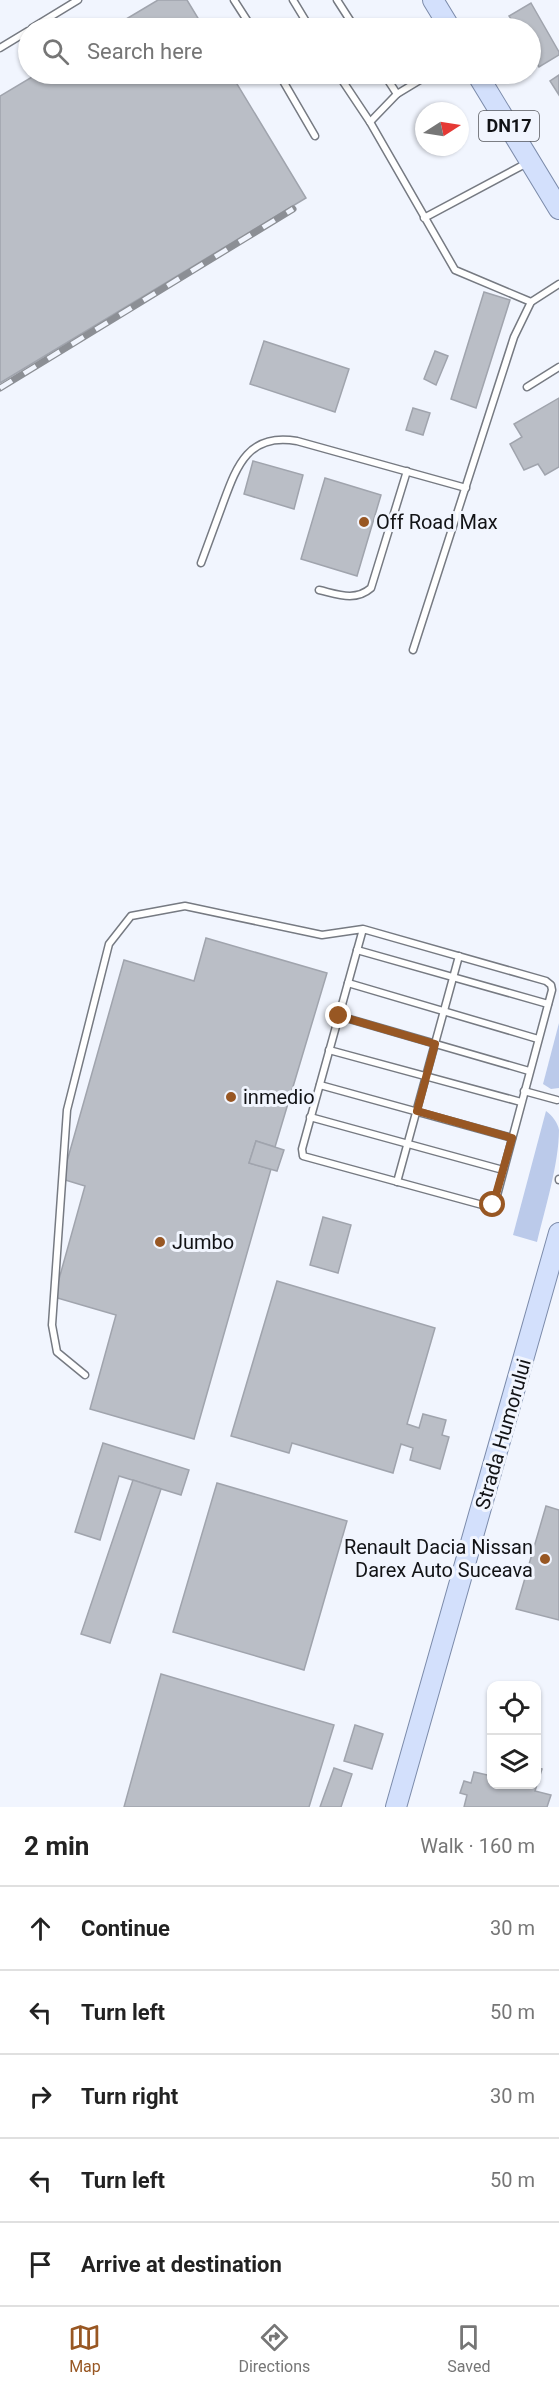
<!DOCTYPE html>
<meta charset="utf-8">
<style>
:root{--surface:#fff;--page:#f6f6f6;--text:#222;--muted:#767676;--line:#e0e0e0;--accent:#985723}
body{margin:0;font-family:Roboto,sans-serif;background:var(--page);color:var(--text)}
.controls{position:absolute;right:18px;bottom:18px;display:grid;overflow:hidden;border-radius:12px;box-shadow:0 2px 4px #0004}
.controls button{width:54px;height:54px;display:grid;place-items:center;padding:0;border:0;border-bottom:2px solid var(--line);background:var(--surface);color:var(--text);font:30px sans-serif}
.compass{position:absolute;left:415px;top:102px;width:54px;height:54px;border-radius:50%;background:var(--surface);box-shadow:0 2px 4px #0004;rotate:78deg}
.stop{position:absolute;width:18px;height:18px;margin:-14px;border:4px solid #985723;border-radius:50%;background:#fff}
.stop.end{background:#985723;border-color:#fff;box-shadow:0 2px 6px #0008}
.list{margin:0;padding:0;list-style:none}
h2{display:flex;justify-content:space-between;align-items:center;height:78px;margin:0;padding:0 24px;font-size:26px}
h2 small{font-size:20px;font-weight:400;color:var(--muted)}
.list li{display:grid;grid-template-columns:39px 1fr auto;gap:18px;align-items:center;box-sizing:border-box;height:84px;padding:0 24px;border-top:2px solid var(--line)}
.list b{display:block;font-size:22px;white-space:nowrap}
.list em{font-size:20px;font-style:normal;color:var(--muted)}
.icon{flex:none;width:33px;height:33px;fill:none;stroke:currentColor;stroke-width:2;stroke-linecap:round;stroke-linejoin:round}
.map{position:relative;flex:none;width:559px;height:1807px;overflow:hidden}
.search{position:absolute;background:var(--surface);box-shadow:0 2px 4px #0004;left:18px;right:18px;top:18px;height:66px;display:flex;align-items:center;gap:15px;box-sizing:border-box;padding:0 21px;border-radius:33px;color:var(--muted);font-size:22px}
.sheet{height:498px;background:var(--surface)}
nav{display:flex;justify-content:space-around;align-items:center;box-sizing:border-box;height:84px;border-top:2px solid var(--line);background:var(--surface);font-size:16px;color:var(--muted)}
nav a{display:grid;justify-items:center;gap:3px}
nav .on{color:var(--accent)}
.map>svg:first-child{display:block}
.green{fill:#bbcaea}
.building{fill:#babec6;stroke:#a0a4ad;stroke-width:1.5}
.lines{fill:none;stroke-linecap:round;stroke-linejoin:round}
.lane-casing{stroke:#767a82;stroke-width:9}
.primary-casing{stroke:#7c8baa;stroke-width:22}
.lane{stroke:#fff;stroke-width:6}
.primary{stroke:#d3e0fc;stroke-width:20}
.rail-casing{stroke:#8c8f95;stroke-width:7}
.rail{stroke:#f1f5fe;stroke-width:4.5;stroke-dasharray:14;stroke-linecap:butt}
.route{stroke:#985723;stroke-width:8}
.poi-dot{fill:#985723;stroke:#f1f5fe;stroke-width:2}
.labels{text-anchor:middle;stroke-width:6;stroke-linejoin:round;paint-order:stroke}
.shield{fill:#f1f5fe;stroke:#55575c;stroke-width:1.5}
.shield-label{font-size:18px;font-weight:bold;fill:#121316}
.poi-label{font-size:20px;fill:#121316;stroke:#f1f5fe;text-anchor:start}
.street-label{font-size:20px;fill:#121316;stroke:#f1f5fe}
</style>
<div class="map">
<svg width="559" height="1807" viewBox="0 0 559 1807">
<rect width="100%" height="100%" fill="#f1f5fe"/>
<g class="green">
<path d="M559 1023V1088L551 1089 543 1084Z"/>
<path d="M546 1111C552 1115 558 1123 559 1130 559 1163 545 1209 537 1242L513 1235Z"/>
</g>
<g class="building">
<path d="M158 0H187L204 28H111Z"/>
<path d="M531 3 559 52V55L539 67 530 52V28H517L509 16Z"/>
<path d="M37 74H231L306 198 0 383V96Z"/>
<path d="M559 75V95L550 81Z"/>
<path d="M484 292 510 300 476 408 451 399Z"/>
<path d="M264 341 349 369 335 412 250 384Z"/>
<path d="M435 351 448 356 436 385 424 379Z"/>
<path d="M559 398V467L545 475 538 464 524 470 510 444 522 437 514 424Z"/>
<path d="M413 408 430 413 423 435 406 430Z"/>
<path d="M253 461 303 475 294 509 244 494Z"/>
<path d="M325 478 381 495 357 576 301 559Z"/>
<path d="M206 938 327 973 275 1147 256 1141 249 1163 271 1169 194 1439 90 1409 116 1315 54 1297 85 1186 62 1179 124 960 194 981Z"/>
<path d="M256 1141 284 1150 277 1171 249 1163Z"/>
<path d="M323 1217 351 1225 338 1273 310 1265Z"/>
<path d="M277 1281 435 1328 407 1424 419 1428 423 1414 446 1420 442 1435 449 1437 440 1469 410 1460 413 1448 401 1444 393 1473 292 1443 289 1453 231 1436Z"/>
<path d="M103 1443 189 1470 181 1495 119 1476 100 1540 75 1532Z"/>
<path d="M133 1480 161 1489 110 1643 81 1634Z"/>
<path d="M217 1483 347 1521 304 1670 173 1632Z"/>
<path d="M546 1506 559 1510V1620L516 1609Z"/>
<path d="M161 1674 334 1725 309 1807H124Z"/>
<path d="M355 1725 383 1734 372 1769 344 1761Z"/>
<path d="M536 1767 542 1769 535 1791 551 1795 547 1807H464L467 1795 460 1793 464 1781 471 1783 474 1772 492 1776V1784H536Z"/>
<path d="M334 1768 352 1774 341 1807H320Z"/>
</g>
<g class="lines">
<defs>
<g id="lane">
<path d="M234 0 252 28"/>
<path d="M293 0 310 28"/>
<path d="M337 0 355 28"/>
<path d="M32 28 78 0"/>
<path d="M0 48 28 31"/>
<path d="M279 74 315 136"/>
<path d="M338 74 370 122 455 270 531 302"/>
<path d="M384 74 397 94"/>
<path d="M370 122 397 94 430 74"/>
<path d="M424 218 527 163"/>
<path d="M527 387 559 367"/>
<path d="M201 563C208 544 215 525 222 506 236 468 247 432 297 441L466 488"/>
<path d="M319 590C337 594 355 602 371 588L407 471"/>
<path d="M413 650 514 337 531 302 559 284"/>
<path d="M357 950 548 1004"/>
<path d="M348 983 538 1039"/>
<path d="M339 1016 529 1071"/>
<path d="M329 1050 521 1102"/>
<path d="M320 1085 512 1138"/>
<path d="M524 1091 557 1100"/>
<path d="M310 1117 503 1170"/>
<path d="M559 1179V1180"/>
<path d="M397 1182 459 956"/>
<path d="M85 1375 57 1352 52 1325 67 1110 109 944 131 916 185 906 322 935 363 929 546 981 551 985 552 990 496 1199 493 1205 486 1206 303 1156 302 1149 363 929"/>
</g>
<g id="primary">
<path d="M433 0 450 28"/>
<path d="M477 74 559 209"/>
<path d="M396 1807 559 1233"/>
</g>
</defs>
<use href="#lane" class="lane-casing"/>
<use href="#primary" class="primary-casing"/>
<use href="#lane" class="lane"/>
<use href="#primary" class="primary"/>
<defs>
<path id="rail" d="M0 388 293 209"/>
</defs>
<use href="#rail" class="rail-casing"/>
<use href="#rail" class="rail"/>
</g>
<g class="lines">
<path class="route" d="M339 1016 435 1044 417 1111 512 1138 493 1205"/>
</g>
<g class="poi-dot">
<circle cx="364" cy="522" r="6"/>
<circle cx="231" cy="1097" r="6"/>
<circle cx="160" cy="1242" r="6"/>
<circle cx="545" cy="1559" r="6"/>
</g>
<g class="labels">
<rect class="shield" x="479" y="111" width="60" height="30" rx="4.5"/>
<g class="shield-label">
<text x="509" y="132">DN17</text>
</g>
<g class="poi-label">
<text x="376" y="529">Off Road Max</text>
<text x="243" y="1104">inmedio</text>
<text x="172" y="1249">Jumbo</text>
<text x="533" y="1554" text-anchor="end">Renault Dacia Nissan<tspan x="533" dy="23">Darex Auto Suceava</tspan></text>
</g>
<g class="street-label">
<text transform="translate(503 1434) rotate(-74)" y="7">Strada Humorului</text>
</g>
</g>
</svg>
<div class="controls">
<button><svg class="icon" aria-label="locate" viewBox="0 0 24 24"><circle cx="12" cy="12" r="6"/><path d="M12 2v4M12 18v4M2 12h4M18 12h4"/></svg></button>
<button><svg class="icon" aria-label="layers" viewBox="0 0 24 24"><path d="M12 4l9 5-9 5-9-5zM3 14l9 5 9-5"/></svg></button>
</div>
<svg class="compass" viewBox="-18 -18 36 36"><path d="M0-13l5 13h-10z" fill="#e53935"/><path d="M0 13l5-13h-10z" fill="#767676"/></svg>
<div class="stop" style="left:493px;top:1205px"></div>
<div class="stop end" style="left:339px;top:1016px"></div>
<div class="search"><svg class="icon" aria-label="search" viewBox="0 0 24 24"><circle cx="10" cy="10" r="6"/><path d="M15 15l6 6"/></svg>Search here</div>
</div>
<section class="sheet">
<h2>2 min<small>Walk · 160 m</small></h2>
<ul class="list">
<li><svg class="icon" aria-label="ahead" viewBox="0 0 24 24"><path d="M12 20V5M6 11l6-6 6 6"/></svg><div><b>Continue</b></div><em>30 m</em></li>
<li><svg class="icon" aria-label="left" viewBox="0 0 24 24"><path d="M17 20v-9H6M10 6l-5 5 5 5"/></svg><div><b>Turn left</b></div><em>50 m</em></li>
<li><svg class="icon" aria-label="right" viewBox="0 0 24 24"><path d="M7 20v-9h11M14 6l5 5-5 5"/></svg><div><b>Turn right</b></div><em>30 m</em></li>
<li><svg class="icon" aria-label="left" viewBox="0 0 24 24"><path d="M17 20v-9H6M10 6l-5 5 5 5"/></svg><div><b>Turn left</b></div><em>50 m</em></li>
<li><svg class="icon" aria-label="arrive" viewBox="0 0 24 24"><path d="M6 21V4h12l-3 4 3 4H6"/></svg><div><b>Arrive at destination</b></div></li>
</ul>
</section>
<nav>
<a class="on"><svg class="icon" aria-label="map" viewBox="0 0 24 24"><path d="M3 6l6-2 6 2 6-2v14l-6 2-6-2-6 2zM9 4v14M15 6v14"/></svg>Map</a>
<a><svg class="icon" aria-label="directions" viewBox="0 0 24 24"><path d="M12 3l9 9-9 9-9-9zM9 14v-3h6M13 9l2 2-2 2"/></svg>Directions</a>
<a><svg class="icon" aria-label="saved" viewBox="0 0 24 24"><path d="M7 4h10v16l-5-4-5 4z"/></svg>Saved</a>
</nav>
